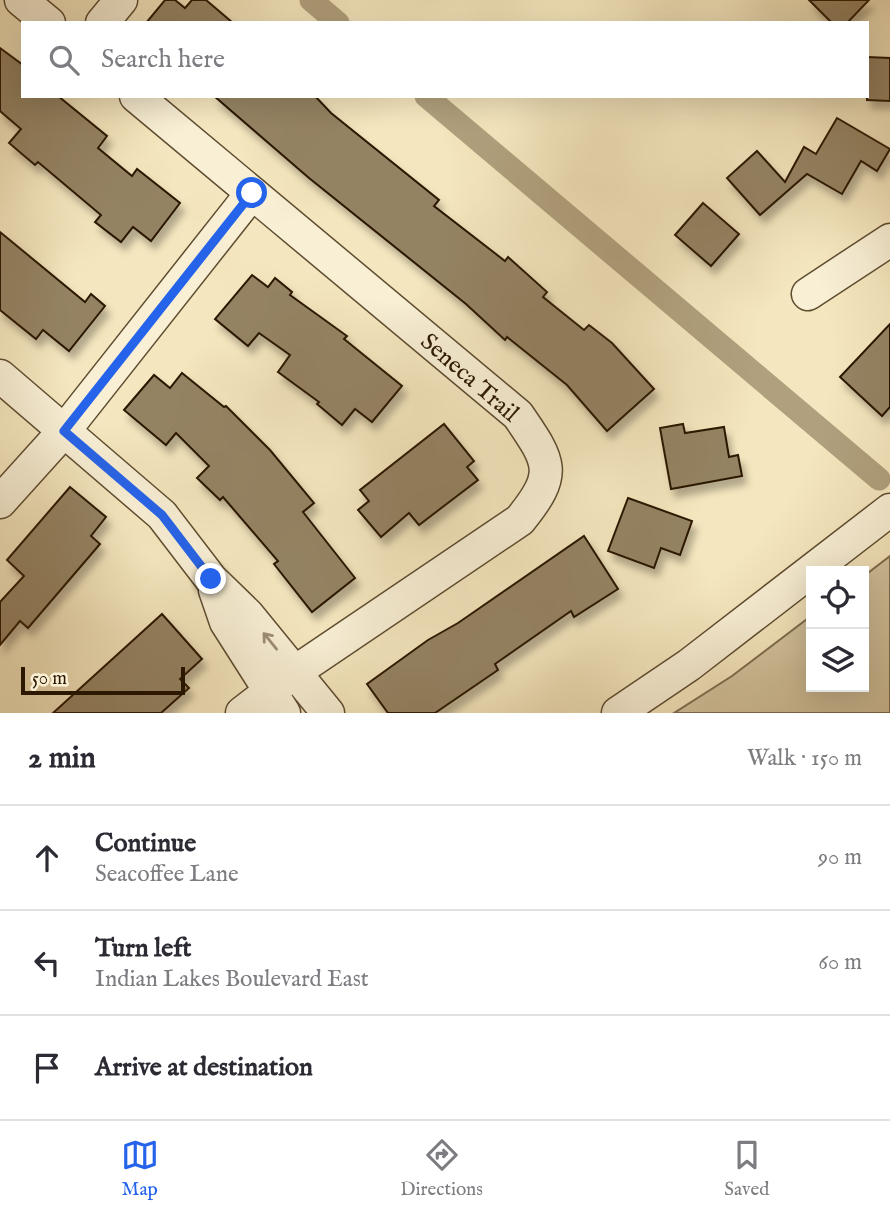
<!DOCTYPE html>
<meta charset="utf-8">
<style>
:root{--surface:#fff;--page:#f7f7f7;--text:#2b2b33;--muted:#7c7c81;--line:#e1e1e2;--accent:#2563eb}
body{margin:0;font-family:"IM FELL English",serif;background:var(--page);color:var(--text)}
.controls{position:absolute;right:21px;bottom:21px;display:grid;overflow:hidden;border-radius:0px;box-shadow:0 7px 28px #0002}
.controls button{width:63px;height:63px;display:grid;place-items:center;padding:0;border:0;border-bottom:2px solid var(--line);background:var(--surface);color:var(--text);font:35px sans-serif}
.scale{position:absolute;left:21px;bottom:18px;width:164px;box-sizing:border-box;padding-left:7px;border:4px solid #2c1800;border-top:0;font-size:19px;line-height:24px;white-space:nowrap;color:#2c1800;-webkit-text-stroke:5px #f8efd5;paint-order:stroke}
.stop{position:absolute;width:21px;height:21px;margin:-16px;border:5px solid #2563eb;border-radius:50%;background:#fff}
.stop.end{background:#2563eb;border-color:#fff;box-shadow:0 2px 7px #0008}
.list{margin:0;padding:0;list-style:none}
h2{display:flex;justify-content:space-between;align-items:center;height:91px;margin:0;padding:0 28px;font-size:30px}
h2 small{font-size:23px;font-weight:400;color:var(--muted)}
.list li{display:grid;grid-template-columns:46px 1fr auto;gap:21px;align-items:center;box-sizing:border-box;height:105px;padding:0 28px;border-top:2px solid var(--line)}
.list b{display:block;font-size:26px;white-space:nowrap}
.list p{margin:0;font-size:23px;white-space:nowrap;color:var(--muted)}
.list em{font-size:23px;font-style:normal;color:var(--muted)}
.icon{flex:none;width:38px;height:38px;fill:none;stroke:currentColor;stroke-width:2;stroke-linecap:round;stroke-linejoin:round}
.map{position:relative;flex:none;width:890px;height:713px;overflow:hidden}
.search{position:absolute;background:var(--surface);box-shadow:0 7px 28px #0002;left:21px;right:21px;top:21px;height:77px;display:flex;align-items:center;gap:18px;box-sizing:border-box;padding:0 24px;border-radius:0px;color:var(--muted);font-size:26px}
.sheet{height:406px;background:var(--surface)}
nav{display:flex;justify-content:space-around;align-items:center;box-sizing:border-box;height:98px;border-top:2px solid var(--line);background:var(--surface);font-size:19px;color:var(--muted)}
nav a{display:grid;justify-items:center;gap:4px}
nav .on{color:var(--accent)}
.map>svg:first-child{display:block}
.green{fill:#d2c39e;stroke:#7f6e4f;stroke-width:2}
.lines{fill:none;stroke-linecap:round;stroke-linejoin:round}
.stream{stroke:#7b6a4b;stroke-width:7}
.canal{stroke:#b0a07d;stroke-width:23}
.building{fill:#948363;stroke:#2c1800;stroke-width:2;filter:url(#shadow)}
.minor-casing{stroke:#5e4c30;stroke-width:35}
.minor{stroke:#f8efd5;stroke-width:32}
.oneway{stroke:#9c8e75}
.route{stroke:#2563eb;stroke-width:9}
.labels{text-anchor:middle;stroke-width:6;stroke-linejoin:round;paint-order:stroke}
.street-label{font-size:24px;fill:#2c1800;stroke:#f8efd5}
</style>
<div class="map">
<svg width="890" height="713" viewBox="0 0 890 713">
<defs>
<filter id="shadow"><feDropShadow dx="4.5" dy="8" stdDeviation="3.5" flood-color="#0004"/></filter>
</defs>
<rect width="100%" height="100%" fill="#f4e6be"/>
<filter id="stains"><feTurbulence type="fractalNoise" baseFrequency=".00286" numOctaves="4"/><feColorMatrix values="0 0 0 0 .2 0 0 0 0 .09 0 0 0 0 .02 0 0 0 .5 -.17"/></filter>
<radialGradient id="worn" r=".72"><stop offset=".6" stop-color="#630" stop-opacity="0"/><stop offset="1" stop-color="#630" stop-opacity=".3"/></radialGradient>
<path class="green" d="M890 556V713H674L732 676 811 616V687H864V576Z"/>
<g class="lines">
<path class="stream" d="M577 223 582 218"/>
<g class="canal">
<path d="M311 0 338 23"/>
<path d="M426 96 879 479"/>
</g>
</g>
<g class="building">
<path d="M165 0H175L185 8 192 0H206L233 23H146Z"/>
<path d="M809 0H869L847 23H832Z"/>
<path d="M0 48 23 65V96H58L107 136 98 148 132 176 137 169 180 203 151 241 133 227 121 242 95 222 101 215 38 162 35 165 9 143 21 129 0 111Z"/>
<path d="M867 57 890 58V101L867 100Z"/>
<path d="M214 96H315L331 113 439 200 434 206 505 261 508 257 547 292 543 297 584 330 589 325 612 343 654 389 607 431 567 385 507 337 505 340 466 304 309 178Z"/>
<path d="M837 118 890 149 877 171 861 161 842 194 807 174 760 215 727 178 757 151 785 182 804 147 816 154Z"/>
<path d="M703 203 739 234 711 266 675 235Z"/>
<path d="M0 232 85 302 91 294 105 306 69 351 43 330 36 339 0 310Z"/>
<path d="M252 275 268 287 275 278 292 292 290 295 347 336 344 339 402 386 372 422 355 409 342 425 317 404 319 402 278 372 290 355 259 333 248 346 215 319Z"/>
<path d="M890 324V407L882 416 840 377Z"/>
<path d="M182 373 224 407 226 406 270 450 314 503 303 512 355 578 312 612 274 564 278 561 223 497 220 500 197 478 209 466 176 433 166 445 124 410 154 375 170 388Z"/>
<path d="M444 424 474 461 467 467 478 480 419 525 409 513 381 537 358 510 369 501 360 490Z"/>
<path d="M683 424 685 433 724 427 729 457 738 455 742 476 671 489 660 428Z"/>
<path d="M70 487 106 517 91 536 100 544 28 628 20 621 0 645V602L24 576 7 560Z"/>
<path d="M628 498 692 521 680 555 661 548 654 568 608 551Z"/>
<path d="M584 536 618 589 574 617 571 611 495 664 498 670 435 713H388L367 684 428 640 458 623Z"/>
<path d="M162 614 202 659 180 679 189 688 161 713H53Z"/>
</g>
<g class="lines">
<defs>
<g id="minor">
<path d="M21 0 49 23"/>
<path d="M102 23 121 0"/>
<path d="M136 96 518 415C551 463 558 473 520 520L295 672 242 713"/>
<path d="M808 294 890 240"/>
<path d="M0 376 162 515 211 579 248 615 328 713"/>
<path d="M0 502 64 431 252 193"/>
<path d="M215 590 226 622 284 713"/>
<path d="M618 713 689 665 890 510"/>
</g>
</defs>
<use href="#minor" class="minor-casing"/>
<use href="#minor" class="minor"/>
</g>
<defs><path id="oneway-shaft" d="M-6 0H5M1.5-3L5.5 0L1.5 3" fill="none" stroke-width="1.6" stroke-linecap="round" stroke-linejoin="round" transform="scale(1.75)"/></defs>
<use class="oneway" href="#oneway-shaft" transform="translate(270 641) rotate(-129)"/>
<g class="lines">
<path class="route" d="M211 579 162 515 64 431 252 193"/>
</g>
<g class="labels">
<g class="street-label">
<text transform="translate(470 377) rotate(41)" y="8">Seneca Trail</text>
</g>
</g>
<rect width="100%" height="100%" filter="url(#stains)"/>
<rect width="100%" height="100%" fill="url(#worn)"/>
</svg>
<div class="controls">
<button><svg class="icon" aria-label="locate" viewBox="0 0 24 24"><circle cx="12" cy="12" r="6"/><path d="M12 2v4M12 18v4M2 12h4M18 12h4"/></svg></button>
<button><svg class="icon" aria-label="layers" viewBox="0 0 24 24"><path d="M12 4l9 5-9 5-9-5zM3 14l9 5 9-5"/></svg></button>
</div>
<div class="scale">50 m</div>
<div class="stop" style="left:252px;top:193px"></div>
<div class="stop end" style="left:211px;top:579px"></div>
<div class="search"><svg class="icon" aria-label="search" viewBox="0 0 24 24"><circle cx="10" cy="10" r="6"/><path d="M15 15l6 6"/></svg>Search here</div>
</div>
<section class="sheet">
<h2>2 min<small>Walk · 150 m</small></h2>
<ul class="list">
<li><svg class="icon" aria-label="ahead" viewBox="0 0 24 24"><path d="M12 20V5M6 11l6-6 6 6"/></svg><div><b>Continue</b><p>Seacoffee Lane</p></div><em>90 m</em></li>
<li><svg class="icon" aria-label="left" viewBox="0 0 24 24"><path d="M17 20v-9H6M10 6l-5 5 5 5"/></svg><div><b>Turn left</b><p>Indian Lakes Boulevard East</p></div><em>60 m</em></li>
<li><svg class="icon" aria-label="arrive" viewBox="0 0 24 24"><path d="M6 21V4h12l-3 4 3 4H6"/></svg><div><b>Arrive at destination</b></div></li>
</ul>
</section>
<nav>
<a class="on"><svg class="icon" aria-label="map" viewBox="0 0 24 24"><path d="M3 6l6-2 6 2 6-2v14l-6 2-6-2-6 2zM9 4v14M15 6v14"/></svg>Map</a>
<a><svg class="icon" aria-label="directions" viewBox="0 0 24 24"><path d="M12 3l9 9-9 9-9-9zM9 14v-3h6M13 9l2 2-2 2"/></svg>Directions</a>
<a><svg class="icon" aria-label="saved" viewBox="0 0 24 24"><path d="M7 4h10v16l-5-4-5 4z"/></svg>Saved</a>
</nav>
